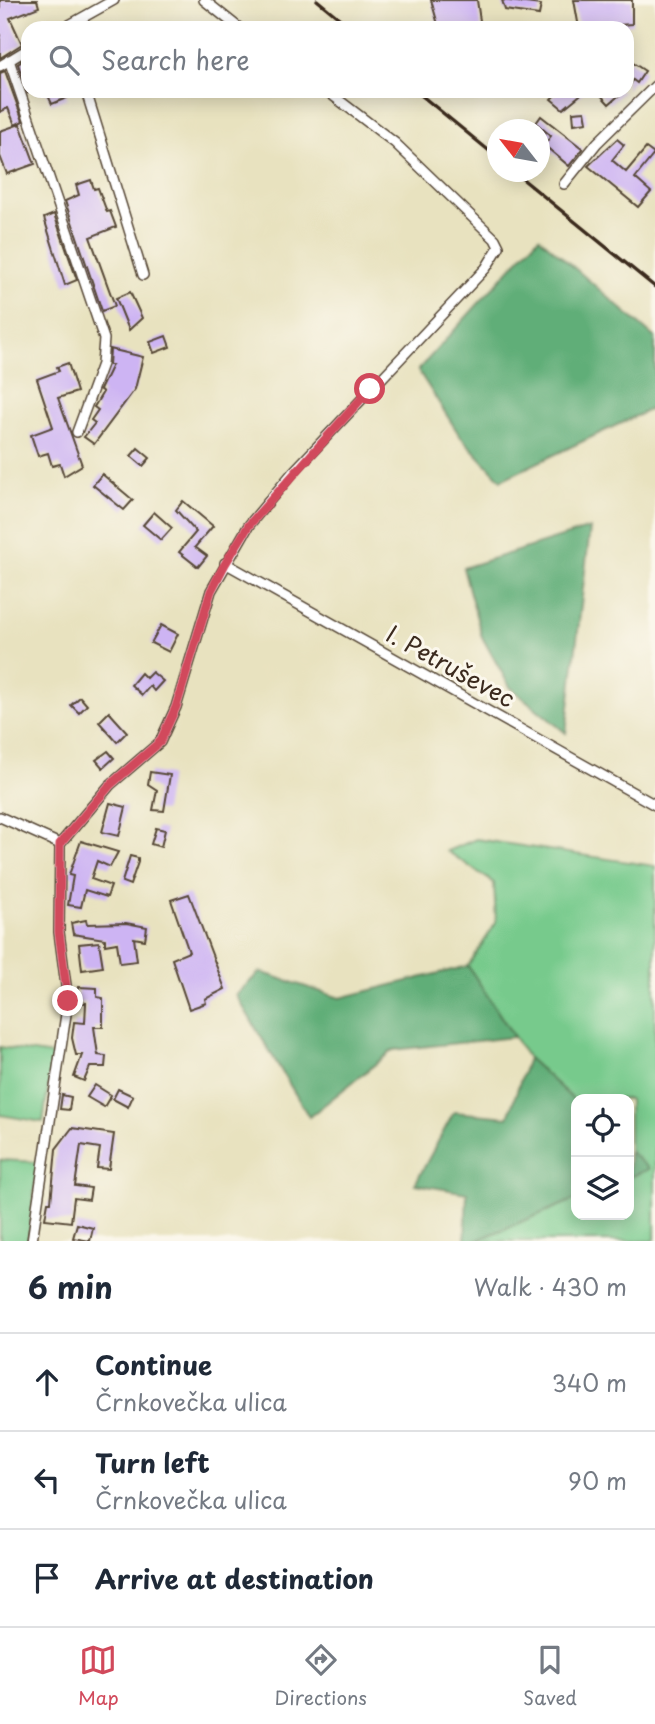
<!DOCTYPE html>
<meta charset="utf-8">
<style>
:root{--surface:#fff;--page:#f2f2f3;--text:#1f2937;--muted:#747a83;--line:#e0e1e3;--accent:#d1495b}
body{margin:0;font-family:"Playpen Sans",sans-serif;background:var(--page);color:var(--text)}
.controls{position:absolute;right:21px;bottom:21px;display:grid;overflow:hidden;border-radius:14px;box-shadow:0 4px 18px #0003}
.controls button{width:63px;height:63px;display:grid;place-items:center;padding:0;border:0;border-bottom:2px solid var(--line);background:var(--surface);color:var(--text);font:35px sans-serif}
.compass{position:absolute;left:487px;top:119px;width:63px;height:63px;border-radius:50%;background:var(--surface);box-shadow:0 4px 18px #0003;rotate:301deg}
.stop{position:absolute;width:21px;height:21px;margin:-16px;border:5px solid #d1495b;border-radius:50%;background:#fff}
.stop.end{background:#d1495b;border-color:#fff;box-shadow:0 2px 7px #0008}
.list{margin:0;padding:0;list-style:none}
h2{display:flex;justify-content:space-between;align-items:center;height:91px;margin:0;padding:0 28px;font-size:30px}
h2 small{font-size:23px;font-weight:400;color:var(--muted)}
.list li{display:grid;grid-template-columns:46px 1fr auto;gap:21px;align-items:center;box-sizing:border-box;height:98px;padding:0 28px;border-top:2px solid var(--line)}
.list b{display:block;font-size:26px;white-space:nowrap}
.list p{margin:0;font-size:23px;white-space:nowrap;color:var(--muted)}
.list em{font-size:23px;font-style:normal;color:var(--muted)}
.icon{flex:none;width:38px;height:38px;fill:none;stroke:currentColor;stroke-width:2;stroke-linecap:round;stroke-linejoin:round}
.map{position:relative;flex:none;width:655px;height:1241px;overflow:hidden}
.search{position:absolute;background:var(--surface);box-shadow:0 4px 18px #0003;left:21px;right:21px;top:21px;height:77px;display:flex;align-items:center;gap:18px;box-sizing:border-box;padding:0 24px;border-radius:21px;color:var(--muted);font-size:26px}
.sheet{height:385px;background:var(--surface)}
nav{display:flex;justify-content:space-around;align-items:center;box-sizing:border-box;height:98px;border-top:2px solid var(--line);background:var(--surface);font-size:19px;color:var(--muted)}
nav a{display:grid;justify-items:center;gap:4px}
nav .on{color:var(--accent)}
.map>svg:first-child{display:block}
.green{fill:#77ca8c;stroke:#597a55;stroke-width:2}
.forest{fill:#61ae78;stroke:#4e6c4b;stroke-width:2}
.building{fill:#cdb4f3}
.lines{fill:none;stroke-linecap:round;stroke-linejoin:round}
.minor-casing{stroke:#554636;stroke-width:12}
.minor{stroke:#fff;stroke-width:9}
.rail{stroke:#3b2a1e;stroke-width:3.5}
.route{stroke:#d1495b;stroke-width:9}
.labels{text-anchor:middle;stroke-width:6;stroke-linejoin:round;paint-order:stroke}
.street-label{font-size:24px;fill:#3b2a1e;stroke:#fbf7ec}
</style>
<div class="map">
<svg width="655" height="1241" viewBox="0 0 655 1241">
<rect width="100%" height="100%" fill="#fbf7ec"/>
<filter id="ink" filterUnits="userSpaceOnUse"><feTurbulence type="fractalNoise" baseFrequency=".0143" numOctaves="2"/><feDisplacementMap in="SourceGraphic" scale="14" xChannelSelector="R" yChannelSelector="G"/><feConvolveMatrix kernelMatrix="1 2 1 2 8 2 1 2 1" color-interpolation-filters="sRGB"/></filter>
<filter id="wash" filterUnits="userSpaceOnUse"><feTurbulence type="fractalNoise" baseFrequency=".00686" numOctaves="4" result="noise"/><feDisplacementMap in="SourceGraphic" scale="28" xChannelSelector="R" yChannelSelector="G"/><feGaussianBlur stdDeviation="1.57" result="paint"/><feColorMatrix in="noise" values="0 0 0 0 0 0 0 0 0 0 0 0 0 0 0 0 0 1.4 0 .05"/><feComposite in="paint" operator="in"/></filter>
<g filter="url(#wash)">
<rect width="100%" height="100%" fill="#e8e2bf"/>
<g class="green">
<path d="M476 839 655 866V1239L652 1241H475L576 1199V1215H629V1177L648 1169 629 1151V1099H576V1102L528 1058 468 966 496 923 494 883 447 851Z"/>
<path d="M0 1047 53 1055 43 1122 0 1115Z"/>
<path d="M0 1160 38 1162 28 1241H0Z"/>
</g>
<g class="forest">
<path d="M539 237 655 338V407L501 480 460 436 418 370Z"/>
<path d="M590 528V529L566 733 510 687 482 637 463 568Z"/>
<path d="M468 966 514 1037 393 1050 309 1117 236 995 260 972 340 998Z"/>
<path d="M528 1058 576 1102V1199L475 1241H465L467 1193 415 1184 454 1112 508 1117Z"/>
<path d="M629 1151 649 1169 629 1177Z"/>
</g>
<g id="blocks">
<g class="building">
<path d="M0 0H37L39 7 10 18 22 44 0 58Z"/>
<path d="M431 0H477L481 28H439Z"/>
<path d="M502 0 541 5 539 15 505 10Z"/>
<path d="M574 0H632V24L579 28Z"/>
<path d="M28 57V94L18 64Z"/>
<path d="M627 59 645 71 637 83 633 80 627 89Z"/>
<path d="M5 71 23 121 15 125 8 108 0 112V73Z"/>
<path d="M46 91H65L67 98 52 104Z"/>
<path d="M559 91H585L563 109 551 99Z"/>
<path d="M597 91H624L609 104Z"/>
<path d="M585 111 587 122 574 124 573 112Z"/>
<path d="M541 116 583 149 569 166 544 145 551 136 536 123Z"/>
<path d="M20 124 35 164 7 174 0 156V131Z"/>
<path d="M617 139 624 145 612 160 626 172 646 148 654 154 635 178 651 192 638 207 588 166Z"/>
<path d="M91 180 94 189 98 188 107 212 110 211 116 227 90 237 115 306 102 311 65 201 79 195 76 185Z"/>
<path d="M54 214 77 280 65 285 44 218Z"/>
<path d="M130 292 142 318 129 330 116 298Z"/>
<path d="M166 336 170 347 154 353 150 342Z"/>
<path d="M110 349 143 357 135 389 94 444 84 437 95 423 91 420 98 410 94 407 103 392 100 390 112 365H109Z"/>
<path d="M68 363 77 392 58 398 82 465 64 476 60 464 52 466 48 453 38 456 31 435 53 427 37 379 59 371 57 367Z"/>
<path d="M138 448 150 458 143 466 131 456Z"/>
<path d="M102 474 133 500 124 510 93 485Z"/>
<path d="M183 501 213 526 195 547 207 556 198 567 179 552 196 532 176 510Z"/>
<path d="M154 512 172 528 161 540 143 525Z"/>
<path d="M161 625 178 634 169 652 151 643Z"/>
<path d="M152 672 163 681 154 691 150 686 142 695 131 685 141 673 146 678Z"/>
<path d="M80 697 87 705 79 713 71 705Z"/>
<path d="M109 712 127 732 117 742 99 722Z"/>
<path d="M108 751 114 758 103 768 96 760Z"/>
<path d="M150 772 170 775 164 811 153 810 157 790 148 784Z"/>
<path d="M110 803 126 807 119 836 102 832Z"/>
<path d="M156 828 165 830 161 847 151 844Z"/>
<path d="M81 841 118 852 110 867 97 861 91 879 111 886 107 897 85 890 81 907 68 905 73 876 69 875Z"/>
<path d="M130 856 138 858V862L130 885 122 882Z"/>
<path d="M189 894 225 989 205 999 206 1003 189 1009 172 959 189 952 171 900Z"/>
<path d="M86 920 87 924 126 923 147 927 145 940 134 938 137 961 120 963 117 943 105 945V939L73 934 71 923Z"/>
<path d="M99 942 103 967 82 970 79 944Z"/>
<path d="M78 987 97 988V997L103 998V1027H94L98 1055 106 1056 105 1067H90L84 1081 74 1077 82 1055H76L72 1038 74 1022 85 1023 86 1003 77 1002Z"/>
<path d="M95 1085 111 1095 104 1107 87 1097Z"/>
<path d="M118 1089 133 1096 128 1107 113 1099Z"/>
<path d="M62 1095 71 1097 69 1110 60 1109Z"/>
<path d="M72 1128 114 1134 109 1169 97 1168 100 1148 81 1145 75 1186 91 1188 89 1200 74 1198 71 1222 45 1219 48 1202H51L56 1149Z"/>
<path d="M77 1224 93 1228 90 1241 73 1238Z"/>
</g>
</g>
</g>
<g filter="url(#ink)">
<use href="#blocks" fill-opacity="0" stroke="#554636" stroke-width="2"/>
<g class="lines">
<defs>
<g id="minor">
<path d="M204 0 239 28"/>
<path d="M64 28 114 0"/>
<path d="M9 60 104 339 102 364 77 432"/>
<path d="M0 66 28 49"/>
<path d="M86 91 143 275"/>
<path d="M564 184 597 143 655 86"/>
<path d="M225 563 655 805"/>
<path d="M0 817 60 844"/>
<path d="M32 1241 68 1001 59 932 60 844 110 785 160 742 176 707 211 591 249 525 294 471 486 268 499 247 495 239 395 143 327 91"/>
</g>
</defs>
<use href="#minor" class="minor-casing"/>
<use href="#minor" class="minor"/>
<g class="rail">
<path d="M317 0 351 28"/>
<path d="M416 91 498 158"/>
<path d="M514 172 655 287"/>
</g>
</g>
</g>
<g class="lines" filter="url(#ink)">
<path class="route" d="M68 1001 59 932 60 844 110 785 160 742 176 707 211 591 225 564 249 525 370 389"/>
</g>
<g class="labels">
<g class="street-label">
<text transform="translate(450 667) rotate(29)" y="8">I. Petruševec</text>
</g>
</g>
</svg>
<div class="controls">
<button><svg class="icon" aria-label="locate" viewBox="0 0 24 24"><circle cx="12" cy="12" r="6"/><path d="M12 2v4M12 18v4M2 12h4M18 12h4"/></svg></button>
<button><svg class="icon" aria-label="layers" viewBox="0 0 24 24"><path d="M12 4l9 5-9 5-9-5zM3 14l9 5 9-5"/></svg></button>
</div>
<svg class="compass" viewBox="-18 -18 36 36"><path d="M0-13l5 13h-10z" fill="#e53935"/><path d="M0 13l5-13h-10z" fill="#747a83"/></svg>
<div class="stop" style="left:370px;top:389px"></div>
<div class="stop end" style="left:68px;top:1001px"></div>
<div class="search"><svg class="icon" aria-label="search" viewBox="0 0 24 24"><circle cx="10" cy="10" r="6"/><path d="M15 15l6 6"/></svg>Search here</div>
</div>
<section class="sheet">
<h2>6 min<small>Walk · 430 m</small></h2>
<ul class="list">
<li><svg class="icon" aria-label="ahead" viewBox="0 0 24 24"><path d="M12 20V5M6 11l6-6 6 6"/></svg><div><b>Continue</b><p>Črnkovečka ulica</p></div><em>340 m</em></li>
<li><svg class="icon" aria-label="left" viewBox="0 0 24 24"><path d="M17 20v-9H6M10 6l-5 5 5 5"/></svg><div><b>Turn left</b><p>Črnkovečka ulica</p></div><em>90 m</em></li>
<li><svg class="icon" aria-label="arrive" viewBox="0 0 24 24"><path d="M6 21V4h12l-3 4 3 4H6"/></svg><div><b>Arrive at destination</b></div></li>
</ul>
</section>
<nav>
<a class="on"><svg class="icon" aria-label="map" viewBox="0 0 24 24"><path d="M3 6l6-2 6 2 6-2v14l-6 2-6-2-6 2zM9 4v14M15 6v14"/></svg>Map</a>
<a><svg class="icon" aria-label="directions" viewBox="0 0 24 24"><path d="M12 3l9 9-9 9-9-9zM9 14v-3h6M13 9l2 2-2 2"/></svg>Directions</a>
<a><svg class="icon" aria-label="saved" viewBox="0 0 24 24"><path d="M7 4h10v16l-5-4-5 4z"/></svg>Saved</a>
</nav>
